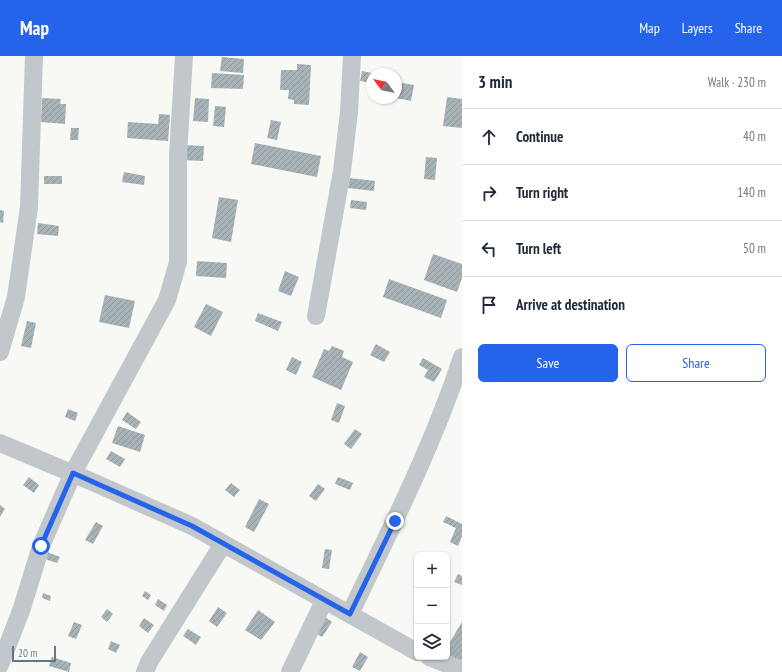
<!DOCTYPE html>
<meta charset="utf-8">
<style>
:root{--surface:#fff;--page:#f6f6f7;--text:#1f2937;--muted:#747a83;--line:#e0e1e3;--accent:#2563eb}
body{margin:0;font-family:"PT Sans Narrow",sans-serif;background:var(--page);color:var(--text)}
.controls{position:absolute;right:12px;bottom:12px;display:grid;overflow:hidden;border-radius:6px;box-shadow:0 1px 3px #0004}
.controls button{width:36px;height:36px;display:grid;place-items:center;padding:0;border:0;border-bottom:1px solid var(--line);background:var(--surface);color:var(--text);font:20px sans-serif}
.compass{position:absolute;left:366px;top:12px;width:36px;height:36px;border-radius:50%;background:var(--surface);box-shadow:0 1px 3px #0004;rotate:302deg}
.scale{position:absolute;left:12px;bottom:10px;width:44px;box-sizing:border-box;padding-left:4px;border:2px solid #627882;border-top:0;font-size:11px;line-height:14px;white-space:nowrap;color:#627882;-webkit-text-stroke:3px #fff;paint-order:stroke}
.stop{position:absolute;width:12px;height:12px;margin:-9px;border:3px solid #2563eb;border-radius:50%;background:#fff}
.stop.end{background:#2563eb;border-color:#fff;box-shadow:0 1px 4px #0008}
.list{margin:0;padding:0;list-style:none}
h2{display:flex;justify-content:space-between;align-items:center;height:52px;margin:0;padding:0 16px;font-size:17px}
h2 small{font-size:13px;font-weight:400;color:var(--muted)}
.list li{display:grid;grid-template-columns:26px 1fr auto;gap:12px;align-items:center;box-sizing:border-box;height:56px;padding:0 16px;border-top:1px solid var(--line)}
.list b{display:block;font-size:15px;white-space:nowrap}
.list em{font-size:13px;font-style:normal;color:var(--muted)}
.actions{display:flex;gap:8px;padding:12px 16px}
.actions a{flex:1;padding:9px 0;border:1px solid var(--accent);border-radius:6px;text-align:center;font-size:14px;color:var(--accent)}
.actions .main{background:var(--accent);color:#fff}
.icon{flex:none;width:22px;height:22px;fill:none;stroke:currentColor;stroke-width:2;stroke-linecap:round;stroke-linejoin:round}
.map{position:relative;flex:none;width:462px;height:616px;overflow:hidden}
header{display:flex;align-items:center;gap:24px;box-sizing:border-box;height:56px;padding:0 20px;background:var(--accent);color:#fff}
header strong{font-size:19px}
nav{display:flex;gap:22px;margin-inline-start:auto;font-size:14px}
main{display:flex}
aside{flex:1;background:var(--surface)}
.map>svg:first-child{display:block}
.building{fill:url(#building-hatch)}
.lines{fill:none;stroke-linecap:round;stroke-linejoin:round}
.street{stroke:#c1c7ca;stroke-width:18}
.route{stroke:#2563eb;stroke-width:5}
</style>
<header>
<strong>Map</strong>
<nav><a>Map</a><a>Layers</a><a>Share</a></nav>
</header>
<main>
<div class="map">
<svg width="462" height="616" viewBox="0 0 462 616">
<defs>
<pattern id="building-hatch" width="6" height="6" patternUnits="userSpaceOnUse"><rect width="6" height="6" fill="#a8b3b8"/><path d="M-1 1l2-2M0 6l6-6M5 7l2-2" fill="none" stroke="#8c969b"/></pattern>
</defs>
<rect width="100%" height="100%" fill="#f8f8f5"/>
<g class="building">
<path d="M222 1 244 3 243 17 220 15Z"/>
<path d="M297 8 311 9 309 49 294 48V44L288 43 289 34H280L281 14H297Z"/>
<path d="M362 15 372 17V27L360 25Z"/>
<path d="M212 17 244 19 243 33 211 32Z"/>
<path d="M396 26 414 29 411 45 396 42Z"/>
<path d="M447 41 462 43V72L443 70Z"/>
<path d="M42 42 61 43 60 48H66L65 68 41 66Z"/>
<path d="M195 42 209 43 208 66 193 65Z"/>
<path d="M215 50 226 51 224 71 213 70Z"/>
<path d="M159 58 170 59 168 85 127 82 128 66 158 68Z"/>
<path d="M271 64 281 66 277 84 267 82Z"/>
<path d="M71 72H79L78 84H70Z"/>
<path d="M255 87 321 100 317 121 251 108Z"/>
<path d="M183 89 204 90 203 105 182 104Z"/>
<path d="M426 101 437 102 435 124 424 123Z"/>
<path d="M124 116 145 120 144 129 122 126Z"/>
<rect x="44" y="120" width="18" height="8"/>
<path d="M350 122 375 125 374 135 348 132Z"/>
<path d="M219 141 238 144 231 186 212 182Z"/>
<path d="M351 144 367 146 366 154 350 152Z"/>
<path d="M0 154 4 155 3 167 0 166Z"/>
<path d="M38 167 59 170 58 180 37 178Z"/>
<path d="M433 198 462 208V222L457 236 424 224Z"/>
<path d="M197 205 227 207 226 222 196 220Z"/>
<path d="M285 215 299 221 291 240 278 235Z"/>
<path d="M389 223 447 244 441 262 383 241Z"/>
<path d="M105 239 135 245 129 272 99 266Z"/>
<path d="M206 248 223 256 211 280 194 271Z"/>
<path d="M258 257 282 266 278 275 255 265Z"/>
<path d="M27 265 36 267 31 292 21 290Z"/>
<path d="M376 288 390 296 384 306 370 299Z"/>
<path d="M332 290 344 295 342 301 353 306 341 334 312 321 324 293 329 295Z"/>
<path d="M292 301 302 306 296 319 286 314Z"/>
<path d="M423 302 442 313 434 326 424 321 428 314 419 309Z"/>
<path d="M337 347 345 350 339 367 331 364Z"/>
<path d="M68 353 78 357 75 365 65 361Z"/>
<path d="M127 356 141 366 136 373 122 364Z"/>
<path d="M118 370 145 379 140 396 112 387Z"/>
<path d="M355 373 362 378 351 393 344 388Z"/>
<path d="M111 395 125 403 120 411 106 403Z"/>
<path d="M29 421 39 429 34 437 23 429Z"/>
<path d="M338 421 353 427 350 434 335 428Z"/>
<path d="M231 427 240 434 234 441 225 434Z"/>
<path d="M318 428 325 433 316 445 309 440Z"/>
<path d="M259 443 269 448 254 476 245 471Z"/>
<path d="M0 449 5 453 0 461Z"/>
<path d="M446 460 462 468V480L458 490 450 486 456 472 443 466Z"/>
<path d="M96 466 103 470 93 488 85 484Z"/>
<path d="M325 493 332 494 329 513 322 512Z"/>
<path d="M47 496 60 501 57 507 45 503Z"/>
<path d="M458 518 462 520V529L454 526Z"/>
<path d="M145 535 151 539 148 544 142 540Z"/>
<path d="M43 537 51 540 50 545 42 542Z"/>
<path d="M158 543 167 549 164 555 155 549Z"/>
<path d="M218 551 227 557 217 571 209 565Z"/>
<path d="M107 553 113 558 107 566 101 561Z"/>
<path d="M258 554 275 566 261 584 245 574Z"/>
<path d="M324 560 332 566 322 581 314 576Z"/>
<path d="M144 562 154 569 148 577 139 570Z"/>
<path d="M74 566 82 569 76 583 68 580Z"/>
<path d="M462 566V605L447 600V591Z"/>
<path d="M188 573 201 581 196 589 183 580Z"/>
<path d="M111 585 120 589 116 597 108 593Z"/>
<path d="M360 596 368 601 360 615 352 611Z"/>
<path d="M52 601 71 607 69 616 49 610Z"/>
</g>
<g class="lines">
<g class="street">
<path d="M316 260 342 115 349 56 352 0"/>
<path d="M0 296 16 241 29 151 34 0"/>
<path d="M0 387 88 424 192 470 417 596"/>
<path d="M350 558C390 474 433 390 462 301"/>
<path d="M429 601 462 614"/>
<path d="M0 609 22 552 41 490 73 417 167 244 178 206V99L184 0"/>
<path d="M145 616 149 606 223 488"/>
<path d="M290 616 324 545"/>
</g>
</g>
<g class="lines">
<path class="route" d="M41 490 73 417 192 470 350 558 395 465"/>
</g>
</svg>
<div class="controls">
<button>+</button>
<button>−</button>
<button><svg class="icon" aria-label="layers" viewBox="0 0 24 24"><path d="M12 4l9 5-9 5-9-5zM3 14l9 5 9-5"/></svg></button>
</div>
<svg class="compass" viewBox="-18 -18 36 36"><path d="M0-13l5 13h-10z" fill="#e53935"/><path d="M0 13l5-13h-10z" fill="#747a83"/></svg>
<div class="scale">20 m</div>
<div class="stop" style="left:41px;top:490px"></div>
<div class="stop end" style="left:395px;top:465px"></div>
</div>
<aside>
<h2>3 min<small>Walk · 230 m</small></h2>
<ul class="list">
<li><svg class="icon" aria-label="ahead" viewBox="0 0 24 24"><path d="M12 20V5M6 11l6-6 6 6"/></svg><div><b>Continue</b></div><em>40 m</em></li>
<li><svg class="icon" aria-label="right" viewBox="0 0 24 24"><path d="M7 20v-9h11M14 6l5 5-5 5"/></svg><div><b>Turn right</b></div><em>140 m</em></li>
<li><svg class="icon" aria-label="left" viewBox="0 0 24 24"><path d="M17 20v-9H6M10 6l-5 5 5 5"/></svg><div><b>Turn left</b></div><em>50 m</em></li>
<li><svg class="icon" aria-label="arrive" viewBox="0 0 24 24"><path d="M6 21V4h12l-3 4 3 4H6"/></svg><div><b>Arrive at destination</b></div></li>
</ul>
<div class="actions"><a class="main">Save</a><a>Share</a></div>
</aside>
</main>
